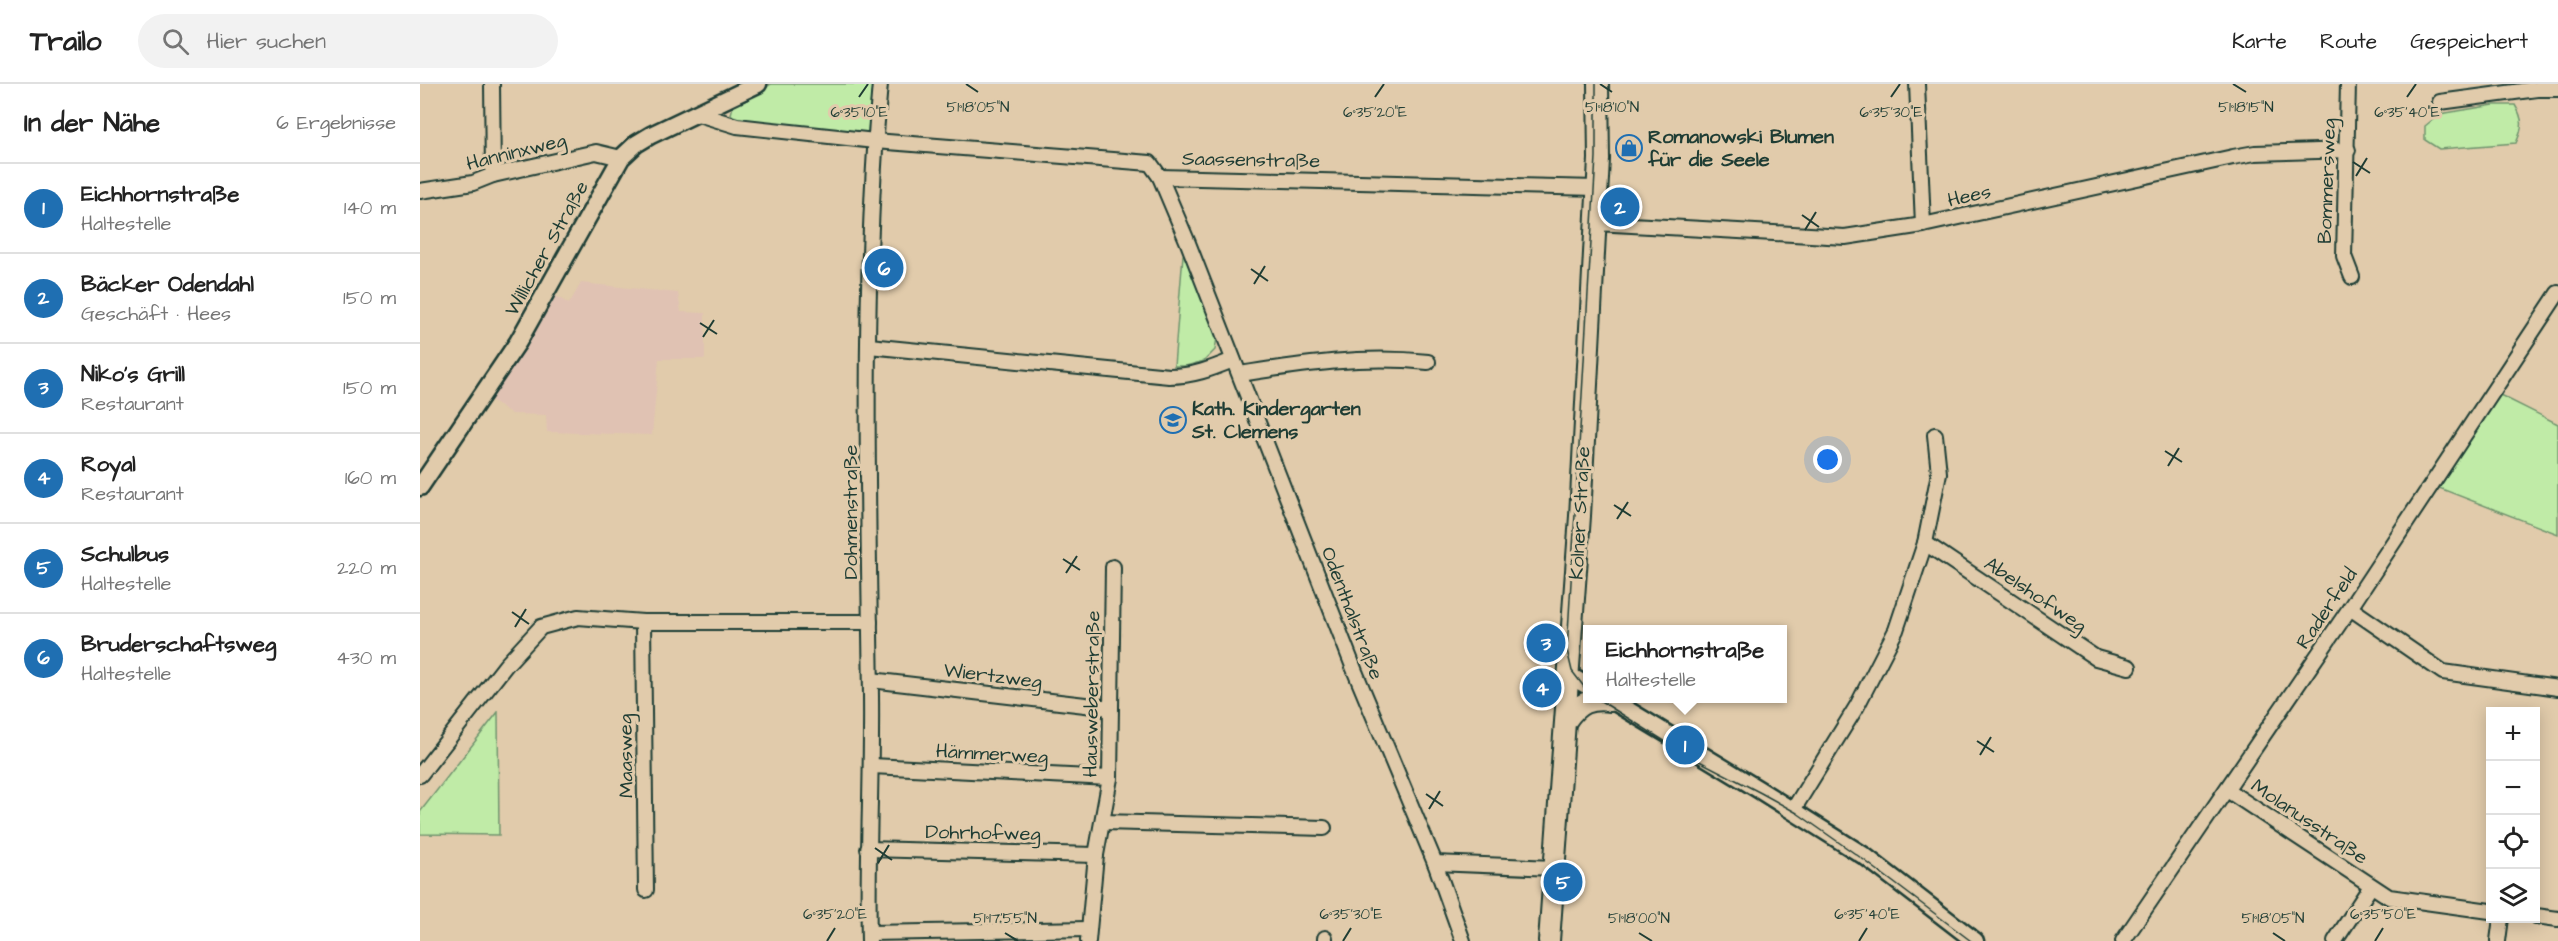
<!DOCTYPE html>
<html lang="de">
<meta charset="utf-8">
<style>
:root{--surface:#fff;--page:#f2f2f2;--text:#222;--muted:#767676;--line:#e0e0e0;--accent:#1f6fb2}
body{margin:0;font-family:"Architects Daughter",sans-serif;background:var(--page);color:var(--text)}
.controls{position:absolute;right:18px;bottom:18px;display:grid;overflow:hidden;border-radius:0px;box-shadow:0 3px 15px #0003}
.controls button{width:54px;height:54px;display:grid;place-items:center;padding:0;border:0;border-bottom:2px solid var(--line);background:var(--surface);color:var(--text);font:30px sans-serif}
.you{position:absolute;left:1408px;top:376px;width:21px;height:21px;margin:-15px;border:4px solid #fff;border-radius:50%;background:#1a73e8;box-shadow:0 0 0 9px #1a73e833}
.badge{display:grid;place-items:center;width:39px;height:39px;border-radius:50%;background:var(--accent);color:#fff;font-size:20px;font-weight:700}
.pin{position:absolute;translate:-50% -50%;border:3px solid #fff;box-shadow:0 2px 6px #0006}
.popup{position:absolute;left:1163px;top:541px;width:204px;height:78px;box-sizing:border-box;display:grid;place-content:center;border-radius:0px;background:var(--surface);filter:drop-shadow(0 2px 4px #0005);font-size:20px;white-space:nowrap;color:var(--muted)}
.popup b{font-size:22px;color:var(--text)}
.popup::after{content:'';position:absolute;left:50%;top:100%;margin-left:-12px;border:12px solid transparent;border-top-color:var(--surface)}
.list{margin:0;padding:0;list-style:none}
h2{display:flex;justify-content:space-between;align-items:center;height:78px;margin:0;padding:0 24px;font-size:26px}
h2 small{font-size:20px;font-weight:400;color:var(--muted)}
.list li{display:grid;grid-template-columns:39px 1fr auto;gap:18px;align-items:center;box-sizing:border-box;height:90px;padding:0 24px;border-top:2px solid var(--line)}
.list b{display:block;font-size:22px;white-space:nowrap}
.list p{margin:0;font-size:20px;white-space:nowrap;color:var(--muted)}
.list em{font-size:20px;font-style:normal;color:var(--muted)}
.icon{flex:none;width:33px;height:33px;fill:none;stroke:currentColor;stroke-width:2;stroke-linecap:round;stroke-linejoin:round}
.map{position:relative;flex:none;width:2138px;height:857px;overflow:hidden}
header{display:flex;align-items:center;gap:36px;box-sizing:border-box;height:84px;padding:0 30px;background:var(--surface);border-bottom:2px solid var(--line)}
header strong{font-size:28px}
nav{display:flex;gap:33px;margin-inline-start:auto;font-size:21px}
.search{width:420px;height:54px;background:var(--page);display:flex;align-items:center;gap:15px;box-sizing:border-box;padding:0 21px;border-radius:33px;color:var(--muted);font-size:22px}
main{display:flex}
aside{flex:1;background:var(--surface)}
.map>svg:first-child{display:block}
.built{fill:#e0c2b3}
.green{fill:#c0eba7;stroke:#70946e;stroke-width:1.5}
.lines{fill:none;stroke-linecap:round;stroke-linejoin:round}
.minor-casing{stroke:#1f3d34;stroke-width:18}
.tertiary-casing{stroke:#1f3d34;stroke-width:21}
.secondary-casing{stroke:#1f3d34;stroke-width:24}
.minor{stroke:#e1cbab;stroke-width:14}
.tertiary{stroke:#e1cbab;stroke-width:16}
.secondary{stroke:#e1cbab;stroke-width:20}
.tram{stroke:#1f3d34;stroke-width:1.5}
.ticks{fill:none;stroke:#1f3d34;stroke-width:2}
.labels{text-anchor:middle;stroke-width:6;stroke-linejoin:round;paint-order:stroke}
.poi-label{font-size:20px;font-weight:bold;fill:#1f3d34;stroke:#e1cbab;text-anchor:start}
.street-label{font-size:20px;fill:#1f3d34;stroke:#e1cbab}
.ticks-label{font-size:15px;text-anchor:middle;fill:#1f3d34;stroke:#e1cbab;stroke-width:6;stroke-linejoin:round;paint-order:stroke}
</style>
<header>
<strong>Trailo</strong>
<div class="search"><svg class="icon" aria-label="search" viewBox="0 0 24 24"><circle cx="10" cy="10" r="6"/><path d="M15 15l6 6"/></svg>Hier suchen</div>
<nav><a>Karte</a><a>Route</a><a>Gespeichert</a></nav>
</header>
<main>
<aside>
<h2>In der Nähe<small>6 Ergebnisse</small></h2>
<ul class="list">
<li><span class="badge">1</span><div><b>Eichhornstraße</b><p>Haltestelle</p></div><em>140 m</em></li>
<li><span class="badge">2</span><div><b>Bäcker Odendahl</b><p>Geschäft · Hees</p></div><em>150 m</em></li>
<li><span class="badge">3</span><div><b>Niko's Grill</b><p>Restaurant</p></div><em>150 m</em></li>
<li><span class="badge">4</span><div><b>Royal</b><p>Restaurant</p></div><em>160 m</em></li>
<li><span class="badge">5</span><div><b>Schulbus</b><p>Haltestelle</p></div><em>220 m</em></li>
<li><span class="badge">6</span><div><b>Bruderschaftsweg</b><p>Haltestelle</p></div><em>430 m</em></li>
</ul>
</aside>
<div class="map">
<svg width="2138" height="857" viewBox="0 0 2138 857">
<rect width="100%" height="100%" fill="#e1cbab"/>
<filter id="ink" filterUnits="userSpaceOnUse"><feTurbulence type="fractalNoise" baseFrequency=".0167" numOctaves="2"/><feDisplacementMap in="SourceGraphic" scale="12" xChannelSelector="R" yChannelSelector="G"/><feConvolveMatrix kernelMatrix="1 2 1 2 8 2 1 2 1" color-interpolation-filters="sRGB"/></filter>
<g filter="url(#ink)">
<path class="built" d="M161 199 258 209 261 228 285 229V275H239L232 351 127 348 126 331 92 330 68 314 133 210 149 220Z"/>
<g class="green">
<path d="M351 0H452L448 50 315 36 311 30 313 22Z"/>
<path d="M2074 21H2095C2104 36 2103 44 2096 59L2019 65 2005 56V42L2020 30Z"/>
<path d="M768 169 798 247 795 266 784 277 766 282H754L763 171Z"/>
<path d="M2078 310 2138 340V450L2019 404Z"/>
<path d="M78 628 79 751 0 750V728Z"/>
</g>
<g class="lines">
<defs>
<g id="minor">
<path d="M72 0 73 91"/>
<path d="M1497 0 1503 141"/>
<path d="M1928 0 1924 172 1932 193"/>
<path d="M2020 18 2117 5H2138"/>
<path d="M278 30 317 42 455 57 730 79 740 93 768 159 936 590 1015 779 1134 784"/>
<path d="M740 93 1177 104"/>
<path d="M0 107 53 99 73 91 176 68 201 74"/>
<path d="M1176 139 1425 153 1503 141 1813 73 1835 69 1928 66"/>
<path d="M449 262 749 292C773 292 791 285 813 276"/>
<path d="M820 290C883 280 944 271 1008 278"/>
<path d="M1505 459 1676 574 1709 583"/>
<path d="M1930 524 2023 588 2138 604"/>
<path d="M223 538 226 806"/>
<path d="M451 596 691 624"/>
<path d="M452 682 690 694"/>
<path d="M0 691 86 581 121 543 158 533 223 538H450"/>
<path d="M1807 706 1969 813 2070 827"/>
<path d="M1373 726 1437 622 1476 546 1505 459 1519 389 1515 351"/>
<path d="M683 738 904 744"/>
<path d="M448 765 676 771"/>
<path d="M1015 779 1043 857"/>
<path d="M2116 832 2138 835"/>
<path d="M449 849 668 845"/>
<path d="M449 857C447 775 452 694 451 612 448 409 442 203 460 0"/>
<path d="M668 857 676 771 690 694 693 483"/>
<path d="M905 857V854"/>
<path d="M1703 857 1930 524 2138 209"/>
<path d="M1915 857 1951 802"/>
<path d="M2078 857 2081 834"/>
</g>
<g id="tertiary">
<path d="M0 403 98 258 201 74 216 60 231 51 338 0"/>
<path d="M1150 592 1168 602"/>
<path d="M1188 614 1338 705 1446 773 1555 857"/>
</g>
<g id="secondary">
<path d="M1146 637C1158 619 1169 614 1191 617"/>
<path d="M1129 857 1160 432 1179 75 1178 0"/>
</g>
</defs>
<use href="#minor" class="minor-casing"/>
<use href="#tertiary" class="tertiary-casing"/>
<use href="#secondary" class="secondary-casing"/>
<use href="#minor" class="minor"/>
<use href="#tertiary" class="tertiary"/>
<use href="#secondary" class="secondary"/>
<g class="tram">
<path d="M1168 608 1152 587 1147 566 1176 73V0"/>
<path d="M1176 614 1262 668 1341 709 1377 729 1444 776 1551 857"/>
</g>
</g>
</g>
<path class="ticks" d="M546 0 558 8M1180 0 1192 8M1813 0 1826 8M439 13 448 0M955 13 964 0M1471 13 1480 0M1987 13 1996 0M1933 78 1950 89M1936 92 1947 74M1382 131 1399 143M1385 146 1396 128M831 185 848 197M834 200 845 182M280 239 297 250M283 253 294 236M1745 367 1762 378M1748 382 1759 364M1194 421 1211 432M1197 435 1208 418M643 475 660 486M646 489 657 472M92 528 109 540M95 543 106 525M1557 657 1574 668M1560 671 1571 653M1006 710 1023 722M1009 725 1020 707M455 764 472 776M458 779 469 761M585 849 598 857M1219 849 1232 857M1853 849 1865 857M407 857 415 844M923 857 931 844M1439 857 1447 844M1955 857 1963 844"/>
<defs>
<symbol id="shop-ring" viewBox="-11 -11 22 22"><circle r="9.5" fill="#e1cbab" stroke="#1f6fb2" stroke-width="1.5"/><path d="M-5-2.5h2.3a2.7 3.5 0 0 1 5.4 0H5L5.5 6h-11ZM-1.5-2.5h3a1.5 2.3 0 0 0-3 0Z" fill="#1f6fb2"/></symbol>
<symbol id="school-ring" viewBox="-11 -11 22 22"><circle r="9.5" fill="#e1cbab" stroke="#1f6fb2" stroke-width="1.5"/><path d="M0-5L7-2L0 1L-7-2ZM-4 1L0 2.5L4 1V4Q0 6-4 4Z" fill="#1f6fb2"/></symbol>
</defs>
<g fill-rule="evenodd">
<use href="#shop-ring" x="1194" y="49" width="30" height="30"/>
<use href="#school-ring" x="738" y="321" width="30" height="30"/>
</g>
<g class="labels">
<g class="poi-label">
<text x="1228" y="59">Romanowski Blumen<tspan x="1228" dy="23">für die Seele</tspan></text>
<text x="772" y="331">Kath. Kindergarten<tspan x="772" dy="23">St. Clemens</tspan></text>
</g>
<g class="street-label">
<text transform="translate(96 67) rotate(-14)" y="7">Hanninxweg</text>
<text transform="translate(831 75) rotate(1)" y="7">Saassenstraße</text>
<text transform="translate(1906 97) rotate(-88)" y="7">Bommersweg</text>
<text transform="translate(1549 111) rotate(-13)" y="7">Hees</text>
<text transform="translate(126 164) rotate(-61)" y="7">Willicher Straße</text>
<text transform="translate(430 428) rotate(-90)" y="7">Dohmenstraße</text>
<text transform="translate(1159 429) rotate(-87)" y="7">Kölner Straße</text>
<text transform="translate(1616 510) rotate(34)" y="7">Abelshofweg</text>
<text transform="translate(1906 524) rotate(-56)" y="7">Raderfeld</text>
<text transform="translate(933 529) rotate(69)" y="7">Odenthalstraße</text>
<text transform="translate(573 591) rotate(7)" y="7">Wiertzweg</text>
<text transform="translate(671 610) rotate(-89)" y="7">Hausweberstraße</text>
<text transform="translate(572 669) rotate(3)" y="7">Hämmerweg</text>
<text transform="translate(205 672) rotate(-91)" y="7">Maasweg</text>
<text transform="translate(1890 737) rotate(34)" y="7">Molanusstraße</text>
<text transform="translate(563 748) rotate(1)" y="7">Dohrhofweg</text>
</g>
</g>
<g class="ticks-label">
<text x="1826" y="28">51°18'15"N</text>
<text x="558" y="28">51°18'05"N</text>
<text x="1192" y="28">51°18'10"N</text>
<text x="439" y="33">6°35'10"E</text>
<text x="955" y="33">6°35'20"E</text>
<text x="1987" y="33">6°35'40"E</text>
<text x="1471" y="33">6°35'30"E</text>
<text x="415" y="835">6°35'20"E</text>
<text x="931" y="835">6°35'30"E</text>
<text x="1447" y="835">6°35'40"E</text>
<text x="1963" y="835">6°35'50"E</text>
<text x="585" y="839">51°17'55"N</text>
<text x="1219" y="839">51°18'00"N</text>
<text x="1853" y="839">51°18'05"N</text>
</g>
</svg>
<div class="controls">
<button>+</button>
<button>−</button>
<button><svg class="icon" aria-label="locate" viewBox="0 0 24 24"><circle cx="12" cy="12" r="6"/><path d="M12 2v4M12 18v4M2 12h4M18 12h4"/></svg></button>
<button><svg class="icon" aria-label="layers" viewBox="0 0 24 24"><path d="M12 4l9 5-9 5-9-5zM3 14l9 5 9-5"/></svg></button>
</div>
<div class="you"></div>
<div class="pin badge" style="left:1265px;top:661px">1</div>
<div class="popup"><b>Eichhornstraße</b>Haltestelle</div>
<div class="pin badge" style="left:1200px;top:123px">2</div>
<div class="pin badge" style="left:1126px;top:559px">3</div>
<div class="pin badge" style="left:1122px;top:604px">4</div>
<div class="pin badge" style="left:1143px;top:798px">5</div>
<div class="pin badge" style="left:464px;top:184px">6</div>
</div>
</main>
